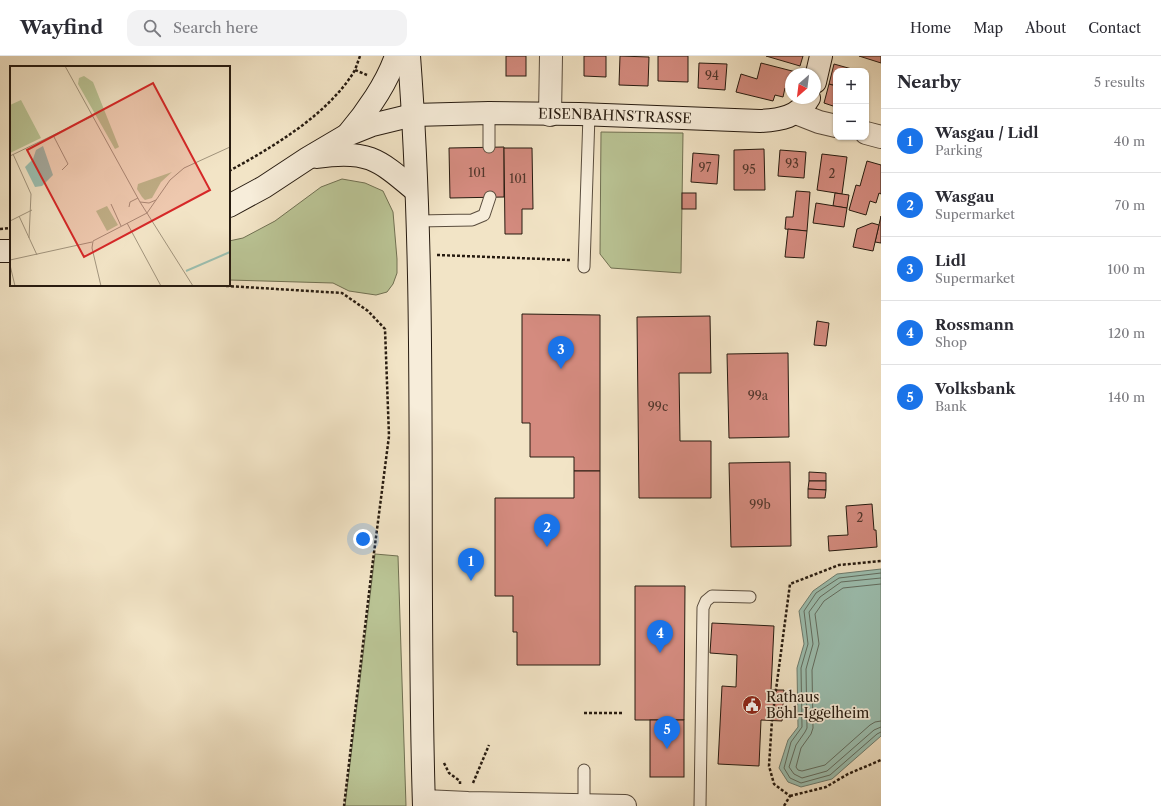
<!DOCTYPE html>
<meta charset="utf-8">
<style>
:root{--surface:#fff;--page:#f2f2f3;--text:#2b2b33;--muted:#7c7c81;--line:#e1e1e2;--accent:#1a73e8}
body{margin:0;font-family:"Libre Caslon Text",serif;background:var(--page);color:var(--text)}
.controls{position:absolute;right:12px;top:12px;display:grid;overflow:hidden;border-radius:8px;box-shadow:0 1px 3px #0004}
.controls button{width:36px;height:36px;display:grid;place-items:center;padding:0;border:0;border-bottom:1px solid var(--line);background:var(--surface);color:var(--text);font:20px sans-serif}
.compass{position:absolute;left:785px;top:12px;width:36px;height:36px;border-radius:50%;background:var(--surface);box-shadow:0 1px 3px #0004;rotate:208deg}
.you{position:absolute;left:363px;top:483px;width:14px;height:14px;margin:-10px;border:3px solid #fff;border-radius:50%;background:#1a73e8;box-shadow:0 0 0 6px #1a73e833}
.badge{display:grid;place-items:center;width:26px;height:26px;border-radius:50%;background:var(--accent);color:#fff;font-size:13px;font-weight:700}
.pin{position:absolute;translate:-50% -33px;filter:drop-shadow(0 1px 2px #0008)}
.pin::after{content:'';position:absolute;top:21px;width:14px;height:12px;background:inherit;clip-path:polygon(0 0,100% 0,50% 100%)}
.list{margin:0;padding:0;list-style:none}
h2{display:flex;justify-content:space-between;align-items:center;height:52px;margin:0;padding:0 16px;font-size:17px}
h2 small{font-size:13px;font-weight:400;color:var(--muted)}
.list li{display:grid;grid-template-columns:26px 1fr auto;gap:12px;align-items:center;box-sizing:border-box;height:64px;padding:0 16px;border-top:1px solid var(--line)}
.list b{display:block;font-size:15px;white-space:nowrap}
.list p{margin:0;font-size:13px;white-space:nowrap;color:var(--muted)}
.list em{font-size:13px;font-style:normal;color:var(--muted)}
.icon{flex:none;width:22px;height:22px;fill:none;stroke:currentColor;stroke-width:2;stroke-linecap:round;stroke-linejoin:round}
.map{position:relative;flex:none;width:881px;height:750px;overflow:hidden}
header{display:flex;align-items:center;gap:24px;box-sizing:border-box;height:56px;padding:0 20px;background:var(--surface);border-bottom:1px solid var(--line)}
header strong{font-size:19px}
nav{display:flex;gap:22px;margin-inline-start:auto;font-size:14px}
.search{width:280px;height:36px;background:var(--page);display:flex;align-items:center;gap:10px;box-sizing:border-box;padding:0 14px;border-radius:12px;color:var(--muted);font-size:15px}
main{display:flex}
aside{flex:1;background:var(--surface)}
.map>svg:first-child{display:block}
.green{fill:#bac495;stroke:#707052}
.water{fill:#9cbfb0;stroke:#6d7d70}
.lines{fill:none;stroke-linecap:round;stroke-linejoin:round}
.shore{stroke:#626d60;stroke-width:1}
.building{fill:#d48b7f;stroke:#271b10}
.service-casing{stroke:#5a4d3e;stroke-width:13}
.minor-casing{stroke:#5a4d3e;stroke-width:24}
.secondary-casing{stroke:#271b10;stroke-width:24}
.path{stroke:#271b10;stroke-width:2.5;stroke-dasharray:3 2;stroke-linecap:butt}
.service{stroke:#f7edda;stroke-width:11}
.minor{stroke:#f7edda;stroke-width:22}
.secondary{stroke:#f7edda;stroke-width:22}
.labels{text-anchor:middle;stroke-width:3.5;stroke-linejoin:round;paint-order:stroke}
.number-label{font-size:12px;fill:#52372c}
.street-label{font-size:14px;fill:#271b10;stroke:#f7edda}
.poi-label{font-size:14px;fill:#271b10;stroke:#f7edda;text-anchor:start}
.inset-river{fill:none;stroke:#9cbfb0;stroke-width:2}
.inset-road{fill:none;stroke:#a1947d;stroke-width:1}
.view{fill:#d62828;fill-opacity:0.15;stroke:#d62828;stroke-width:2}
.inset-edge{fill:none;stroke:#271b10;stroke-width:2}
</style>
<header>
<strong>Wayfind</strong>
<div class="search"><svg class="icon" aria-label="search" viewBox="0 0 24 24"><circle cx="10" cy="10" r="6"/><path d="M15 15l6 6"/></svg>Search here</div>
<nav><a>Home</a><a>Map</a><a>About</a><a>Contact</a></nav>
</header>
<main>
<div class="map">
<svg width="881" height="750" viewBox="0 0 881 750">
<rect width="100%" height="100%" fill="#f2e4c6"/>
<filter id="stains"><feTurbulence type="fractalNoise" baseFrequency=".005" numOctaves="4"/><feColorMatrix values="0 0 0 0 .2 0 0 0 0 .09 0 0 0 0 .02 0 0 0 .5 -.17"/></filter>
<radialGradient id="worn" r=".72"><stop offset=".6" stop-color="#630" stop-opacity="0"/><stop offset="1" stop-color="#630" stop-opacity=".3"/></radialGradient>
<g class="green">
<path d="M601 76 683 77 681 217 611 212 600 198Z"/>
<path d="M342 123 365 127 383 135 393 156 397 203V217L393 228 387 236 376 239 349 235 333 227 229 224V185L243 182 275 165 321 131Z"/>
<path d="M375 498 398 500 406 750H345Z"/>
</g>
<path class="water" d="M881 513V680L832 723 801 731 788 726 779 712 788 684 798 671 797 612 804 588 799 555 813 535 837 518Z"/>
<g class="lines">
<g class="shore">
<path d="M881 517 839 522 816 537 804 555 808 588 801 612 802 671 791 686 784 712 790 722 801 727 830 719 877 678 881 676"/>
<path d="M881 522 841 526 820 541 809 556 813 588 806 613 807 672 805 676 796 689 789 711 794 718 802 722 827 715 874 674 881 671"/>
<path d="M881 528 843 532 824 545 815 558 819 588 812 614 813 672 811 678 801 692 796 711 798 714 802 715 825 709 870 669 875 666 881 665"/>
</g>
</g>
<g class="building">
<rect x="506" y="0" width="20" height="20"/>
<path d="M584 0H606V21L584 20Z"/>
<path d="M620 0 649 1 648 30 619 29Z"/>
<path d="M658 0H688V26L658 25Z"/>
<path d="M766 0H803L800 10Z"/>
<path d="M859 0H881V7Z"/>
<path d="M699 7 727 8 725 34 698 32Z"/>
<path d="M761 7 796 16 795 18H791V34L785 32 783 41 775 39 773 45 736 36 741 18 757 23Z"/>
<path d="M834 8 859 15H836V30L829 28Z"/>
<path d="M829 28 836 30V51L824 47Z"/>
<path d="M504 91V141L450 142 449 92Z"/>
<path d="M504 92H532L533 153H522V178H505Z"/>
<path d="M764 93 765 134H734V94Z"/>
<path d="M780 94 806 96 804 122 778 120Z"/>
<path d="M693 97 719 99 717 128 691 126Z"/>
<path d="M822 98 847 101 842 138 817 134Z"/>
<path d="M867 105 881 109V138L879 137 876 147 870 145 866 159 849 154 856 129 860 130Z"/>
<path d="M796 135 810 136 807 175 785 173 786 161H793Z"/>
<rect x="682" y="137" width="14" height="16"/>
<path d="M835 137 849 139 847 152 833 150Z"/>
<path d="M816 147 847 152 844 171 813 167Z"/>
<path d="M881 160V187L875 186Z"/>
<path d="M872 167 879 169 873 195 853 191 857 173Z"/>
<path d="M788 173 807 175 804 202 785 201Z"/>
<path d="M522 258 600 259V415H574V401H530V367H522Z"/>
<path d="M710 260 711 317H679L680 385H711V442H639L637 261Z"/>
<path d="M817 265 829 267 826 290 814 289Z"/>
<path d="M788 297 789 381 729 382 727 298Z"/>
<path d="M790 406 791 490 731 491 729 407Z"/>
<path d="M574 415H600V609H517V576H513V540H495V442H574Z"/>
<path d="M809 416 826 417V425H809Z"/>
<path d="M809 425H826V434L808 433Z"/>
<path d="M808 433 826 434 825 442H808Z"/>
<path d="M872 448 874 474H876L877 491 829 495 828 480 848 479 846 450Z"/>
<path d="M635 530H685L684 664H635Z"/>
<path d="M712 567 774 570 771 634H784L782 665 761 664 759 710 718 708 722 630 736 631 737 599 710 597Z"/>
<rect x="650" y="664" width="34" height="57"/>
</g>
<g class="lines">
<defs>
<g id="service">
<path d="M489 57V91"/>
<path d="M418 165 472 164 484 159 490 141"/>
<path d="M584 211 589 59"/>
<path d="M584 749V714"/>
<path d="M700 750 703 552 706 545 712 540 750 541"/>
</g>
<g id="minor">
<path d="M796 57 819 66 836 70"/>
<path d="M550 59 551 0"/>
<path d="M866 77 881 81"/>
<path d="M424 745 468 747 625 750"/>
</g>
<g id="secondary">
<path d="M409 0C428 250 416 500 424 750"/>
<path d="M815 26 821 0"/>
<path d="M348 78C366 57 387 27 396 0"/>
<path d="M317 101C368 93 379 104 416 135"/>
<path id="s1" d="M229 150 264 131 308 102 347 79 372 69 413 59 489 57 579 58 760 65C780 64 799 61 809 42"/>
<path d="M0 195H11"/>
</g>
</defs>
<use href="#service" class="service-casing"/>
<use href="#minor" class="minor-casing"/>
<use href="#secondary" class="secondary-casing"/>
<g class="path">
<path d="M360 0 355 14 367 19"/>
<path d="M229 115C273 91 329 58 355 14"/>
<path d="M0 173 11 172"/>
<path d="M437 199 570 204"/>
<path d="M211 229 342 237 368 255 385 273 389 380 371 520 344 750"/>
<path d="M584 657H622"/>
<path d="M444 707 449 717 460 725V728"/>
<path d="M473 727 489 689"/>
<path d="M790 740 826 731 848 718 881 704"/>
<path d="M784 750 790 740 774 728 769 710 772 664 790 528 839 509 881 505"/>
</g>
<use href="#service" class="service"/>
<use href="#minor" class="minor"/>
<use href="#secondary" class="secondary"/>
</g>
<defs>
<symbol id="civic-disc" viewBox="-11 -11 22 22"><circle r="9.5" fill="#8f2418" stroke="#f7edda"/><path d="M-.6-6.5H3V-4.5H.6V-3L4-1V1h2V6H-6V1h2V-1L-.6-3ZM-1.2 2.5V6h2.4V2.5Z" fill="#fff"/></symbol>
</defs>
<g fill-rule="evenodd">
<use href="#civic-disc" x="741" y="638" width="22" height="22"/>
</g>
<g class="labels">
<g class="number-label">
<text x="712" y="24">94</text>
<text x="792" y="112">93</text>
<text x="705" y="116">97</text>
<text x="749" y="118">95</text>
<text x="477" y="121">101</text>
<text x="832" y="122">2</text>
<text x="518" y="127">101</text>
<text x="758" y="344">99a</text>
<text x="658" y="355">99c</text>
<text x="760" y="453">99b</text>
<text x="860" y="466">2</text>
</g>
<g class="street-label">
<text dy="5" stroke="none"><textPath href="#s1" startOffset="409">EISENBAHNSTRASSE</textPath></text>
</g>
<g class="poi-label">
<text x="766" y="646">Rathaus<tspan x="766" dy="16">Böhl-Iggelheim</tspan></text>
</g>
</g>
<g transform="translate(10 10)">
<rect width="220" height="220" fill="#f2e4c6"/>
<path d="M74 10 83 16 109 81 105 83 68 18 69 12ZM11 34 31 72 0 87V39ZM162 106 151 116 142 132 135 134 132 131 127 123 128 118ZM97 140 108 159 97 165 86 145Z" fill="#bac495"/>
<path d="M33 80 43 109 32 120 25 121 15 101 23 93 26 84Z" fill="#9cbfb0"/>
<path class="inset-river" d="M176 205 220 186"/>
<path class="inset-road" d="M55 0 130 136 183 220M43 69 58 98 52 104M3 88 21 128 19 172M0 90 83 50M130 136 139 137 146 134M101 138 111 160M119 141 120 136 128 132M9 150 27 189M0 155 22 144M117 157 151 220M0 194 82 176M0 199 5 220M91 220 82 182 83 175 137 147 160 114 174 102 220 81"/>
<path class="view" d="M143 17 200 124 74 191 17 84Z"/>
<rect width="220" height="220" class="inset-edge"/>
</g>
<rect width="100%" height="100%" filter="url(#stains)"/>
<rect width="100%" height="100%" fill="url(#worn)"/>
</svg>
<div class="controls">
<button>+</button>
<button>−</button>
</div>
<svg class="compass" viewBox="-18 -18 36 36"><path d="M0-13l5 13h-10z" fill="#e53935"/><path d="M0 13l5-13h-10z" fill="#7c7c81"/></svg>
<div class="you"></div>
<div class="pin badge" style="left:471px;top:525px">1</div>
<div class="pin badge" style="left:547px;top:491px">2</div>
<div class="pin badge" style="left:561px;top:313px">3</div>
<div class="pin badge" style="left:660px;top:597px">4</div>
<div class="pin badge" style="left:667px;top:693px">5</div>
</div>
<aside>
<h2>Nearby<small>5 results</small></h2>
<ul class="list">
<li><span class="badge">1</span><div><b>Wasgau / Lidl</b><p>Parking</p></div><em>40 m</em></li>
<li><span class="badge">2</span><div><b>Wasgau</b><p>Supermarket</p></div><em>70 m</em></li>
<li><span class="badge">3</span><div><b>Lidl</b><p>Supermarket</p></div><em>100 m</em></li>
<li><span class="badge">4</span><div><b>Rossmann</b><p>Shop</p></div><em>120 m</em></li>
<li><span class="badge">5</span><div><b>Volksbank</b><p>Bank</p></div><em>140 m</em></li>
</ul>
</aside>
</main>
